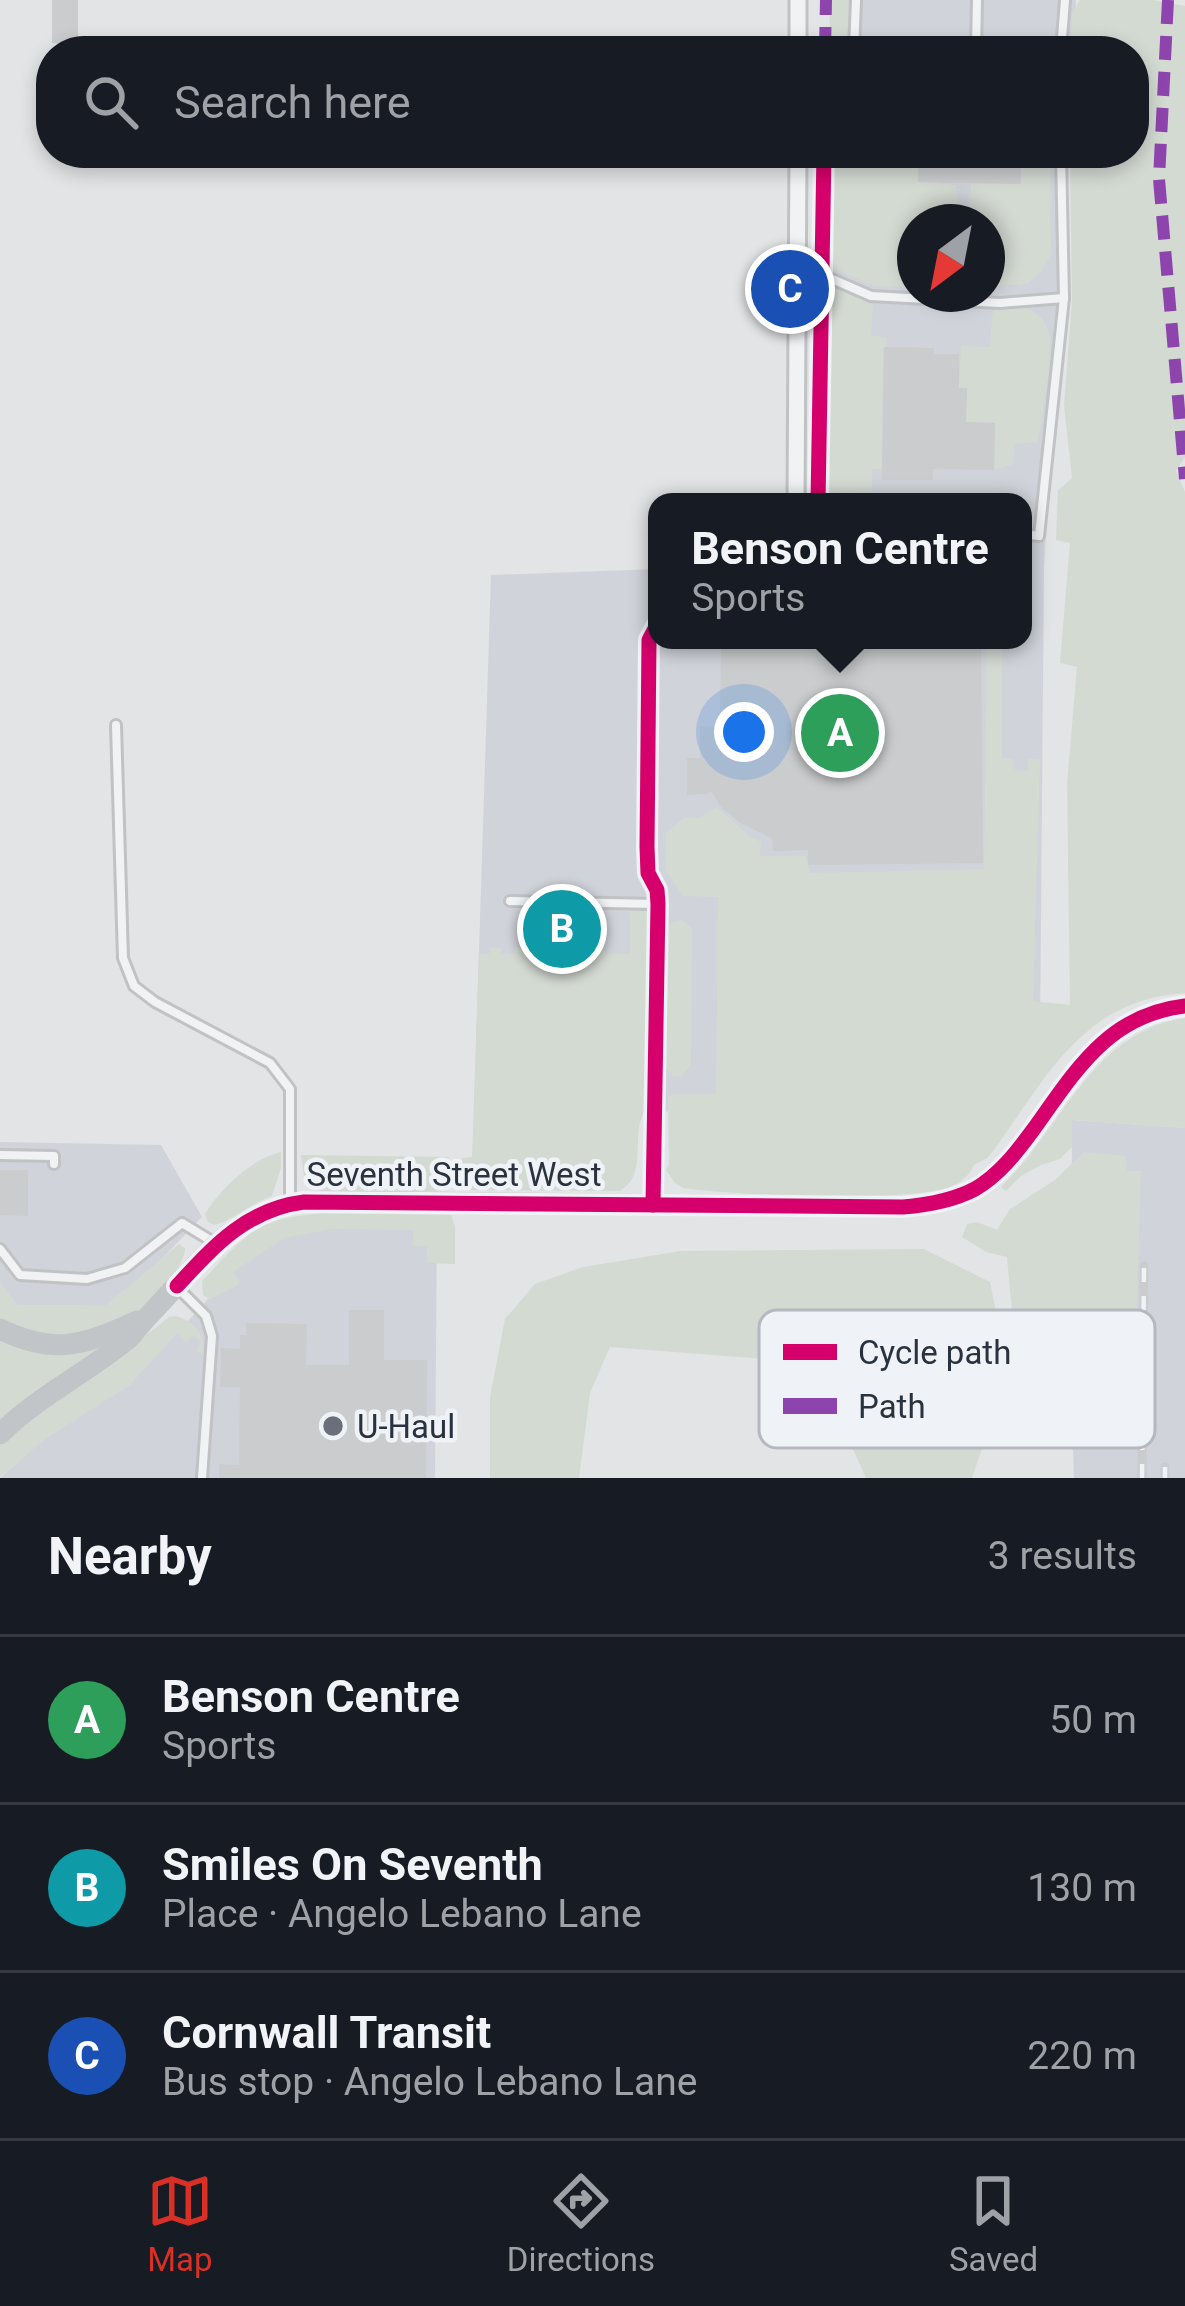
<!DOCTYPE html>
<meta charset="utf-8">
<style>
:root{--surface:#171b24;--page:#20242c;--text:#f1f3f6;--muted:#9ea1a6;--line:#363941;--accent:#d93025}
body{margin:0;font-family:Roboto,sans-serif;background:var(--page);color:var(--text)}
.compass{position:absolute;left:897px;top:204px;width:108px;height:108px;border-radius:50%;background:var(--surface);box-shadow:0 6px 18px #0003;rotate:212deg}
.you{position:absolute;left:744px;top:732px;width:42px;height:42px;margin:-30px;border:9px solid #fff;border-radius:50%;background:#1a73e8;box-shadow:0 0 0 18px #1a73e833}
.badge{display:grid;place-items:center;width:78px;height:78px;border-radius:50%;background:var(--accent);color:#fff;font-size:39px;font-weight:700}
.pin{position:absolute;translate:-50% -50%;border:6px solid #fff;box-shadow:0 3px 12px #0006}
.popup{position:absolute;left:648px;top:493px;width:384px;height:156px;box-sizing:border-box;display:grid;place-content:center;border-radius:24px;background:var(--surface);filter:drop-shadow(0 3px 9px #0005);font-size:39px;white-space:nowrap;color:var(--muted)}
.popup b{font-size:45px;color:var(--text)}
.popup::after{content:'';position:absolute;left:50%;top:100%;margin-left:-24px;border:24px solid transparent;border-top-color:var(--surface)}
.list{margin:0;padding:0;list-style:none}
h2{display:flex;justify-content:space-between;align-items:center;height:156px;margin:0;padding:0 48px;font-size:51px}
h2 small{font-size:39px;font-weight:400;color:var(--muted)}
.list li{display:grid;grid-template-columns:78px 1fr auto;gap:36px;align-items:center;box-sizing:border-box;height:168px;padding:0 48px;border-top:3px solid var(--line)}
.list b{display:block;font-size:45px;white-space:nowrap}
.list p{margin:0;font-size:39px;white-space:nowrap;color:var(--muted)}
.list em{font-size:39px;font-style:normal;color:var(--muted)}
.icon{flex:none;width:66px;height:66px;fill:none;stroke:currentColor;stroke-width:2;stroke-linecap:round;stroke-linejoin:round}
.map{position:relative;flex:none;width:1185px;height:1478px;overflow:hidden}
.search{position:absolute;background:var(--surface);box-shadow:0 6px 18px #0003;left:36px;right:36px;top:36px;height:132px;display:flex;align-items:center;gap:30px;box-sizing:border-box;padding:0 42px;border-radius:48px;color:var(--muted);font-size:45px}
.sheet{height:660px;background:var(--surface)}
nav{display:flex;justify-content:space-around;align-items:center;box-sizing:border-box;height:168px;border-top:3px solid var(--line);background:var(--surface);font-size:33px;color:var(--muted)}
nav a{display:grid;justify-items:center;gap:6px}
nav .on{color:var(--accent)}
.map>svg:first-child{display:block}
.built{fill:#d0d3d9;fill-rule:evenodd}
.green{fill:#d3dad2}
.building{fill:#caccce}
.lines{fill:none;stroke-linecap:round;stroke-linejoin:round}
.lane-casing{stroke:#c0c2c4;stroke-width:14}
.street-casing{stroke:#c0c2c4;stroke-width:21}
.lane{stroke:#f1f2f3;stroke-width:8}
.street{stroke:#f1f2f3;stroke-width:15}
.secondary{stroke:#c2c5c8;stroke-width:21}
.rail-casing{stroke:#caccce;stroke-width:9}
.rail{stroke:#eff2f6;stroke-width:4.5;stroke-dasharray:14;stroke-linecap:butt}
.quiet{stroke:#8e44ad;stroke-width:12;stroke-dasharray:24 12;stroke-linecap:butt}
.cycleway-casing{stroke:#eff2f6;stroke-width:22}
.cycleway{stroke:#d6006c;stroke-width:15}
.poi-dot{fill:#6a7079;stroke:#eff2f6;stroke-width:4.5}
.labels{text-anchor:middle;stroke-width:9;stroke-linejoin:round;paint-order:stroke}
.street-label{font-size:33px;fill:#29323f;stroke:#eff2f6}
.poi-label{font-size:33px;fill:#29323f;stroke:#eff2f6;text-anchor:start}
.key{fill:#eff2f6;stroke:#b4b8bf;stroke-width:3}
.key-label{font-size:33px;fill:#29323f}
</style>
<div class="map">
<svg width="1185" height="1478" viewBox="0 0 1185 1478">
<rect width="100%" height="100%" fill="#e2e4e6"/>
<g class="built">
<path d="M833 0H1076L1073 51H831Z"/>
<path d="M829 153H1067L1044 567 1040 1038 730 1113 474 1107 491 575 657 569V640H1023V502H821ZM915 222H987V294H915Z"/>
<path d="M1072 1120 1185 1128V1478H1074L1071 1391Z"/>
<path d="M0 1142 161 1145 202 1217 154 1267 105 1306 17 1305 0 1283Z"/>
<path d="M437 1223 435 1478H0L47 1436 129 1385 270 1232Z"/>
</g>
<g class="green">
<path d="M830 0H850L849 51H829Z"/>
<path d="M1080 0H1152L1185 6V457L1176 471 1185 492V993C1084 999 1047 1076 994 1150L987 1158 974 1165C970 1174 964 1180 955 1185 918 1204 730 1195 683 1188L675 1183 666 1170 669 1165 668 1097 675 1094H716L718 897 683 896 665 869 666 833 685 817 699 818 717 807 749 836 761 842 760 856H806L810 873 984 869 987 640H1002V758L1013 759 1015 770 1028 771V759H1040L1033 1001 1070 1005 1067 784 1077 667 1060 663 1070 543 1056 540 1058 490 1072 478 1064 405 1072 301 1070 153H1134V51H1071L1072 12Z"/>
<path d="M827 153H918V182L956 185 959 222H915V287L874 286 825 265Z"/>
<path d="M1021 153H1050L1051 254 1042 271 1027 284 997 286 987 271V222H969L971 183 1020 184Z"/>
<path d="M827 281 873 305 871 335 887 338V346L883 348 882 469H872V493L840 492V502H820Z"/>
<path d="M997 304C1056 305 1054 336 1047 384 1044 403 1041 423 1038 442L1015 444 1013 464 994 470 995 423 966 422 967 389 959 388 961 346 990 347 992 315Z"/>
<path d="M519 907H530V915H537V945L587 946V950H605V954H630V913L619 910 643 909 650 915 648 1106C627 1132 651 1173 620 1191L466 1190 463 1186 462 1158 472 1157 479 954H489L490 947 501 948V954H514L515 948H527V911L516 910Z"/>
<path d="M682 920 692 928 691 1065 681 1076H673L666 1068 667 928 671 922Z"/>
<path d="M1185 1018V1128L1072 1120V1147L1060 1159 1041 1165 1021 1176 1006 1191 1001 1187C1062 1129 1091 1032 1185 1018Z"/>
<path d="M281 1152V1168L272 1196C251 1203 234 1220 214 1225L208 1222 205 1214C221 1188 252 1159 281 1152Z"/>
<path d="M1084 1152 1126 1156 1127 1171H1141L1134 1394 1119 1406 1056 1402 1042 1350 1018 1333 1012 1311 1007 1257 986 1252 962 1237 967 1224 977 1222 997 1230 1010 1209 1055 1180Z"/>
<path d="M301 1155 449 1157V1174L442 1189 434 1191 310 1190 305 1183Z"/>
<path d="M323 1213 451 1215 455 1227V1264L427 1263V1246H413V1230L331 1229 284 1238 233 1272 240 1281 238 1285 210 1299 203 1295 202 1281C247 1234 254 1219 323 1213Z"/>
<path d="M179 1244 185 1248C185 1271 140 1314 119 1323 105 1329 69 1337 54 1338 38 1338 16 1328 0 1323V1283L18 1305 105 1306Z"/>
<path d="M924 1249 990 1282 1005 1357 989 1428 972 1478H866L814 1363 610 1347 590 1393 579 1478H490V1397L505 1319 535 1284 583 1267 681 1251Z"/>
<path d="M176 1316C194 1321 208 1336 202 1355L196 1351 201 1342 194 1335 186 1343 177 1333 130 1385 47 1438 0 1477V1445L19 1425 126 1351 169 1317Z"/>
<path d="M0 1338 113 1342 0 1423Z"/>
</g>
<g class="building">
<path d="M52 0H78V44L52 43Z"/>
<path d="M918 153H1021V184L918 182Z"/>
<path d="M884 347 934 348V354H959V388H967L966 422 995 423 994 470 933 469V480H882Z"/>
<path d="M721 640H981L983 863 808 865V850L773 851 772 838 740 823 721 807 711 791 706 794 687 795V758H700V726H720Z"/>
<path d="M538 912 587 913V945H538Z"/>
<path d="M0 1170H28V1216L0 1215Z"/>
<path d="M349 1310H384V1360H427L426 1478H219V1464L239 1465 240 1387H220L221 1348 240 1349V1335H246V1323L307 1324 306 1365H349Z"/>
</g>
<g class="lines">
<defs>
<g id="lane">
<path d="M854 51 856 0"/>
<path d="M976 51 977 0"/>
<path d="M1061 51 1065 0"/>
<path d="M1061 153 1064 298"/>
<path d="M800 265 871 296 1000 303 1064 298 1039 536 1023 534"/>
<path d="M116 725 123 958 134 986 155 1002 270 1063 290 1089V1202"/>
<path d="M510 901 656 904"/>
<path d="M0 1155 54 1156V1164"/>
<path d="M0 1249 20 1275 87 1279 125 1268 182 1223 215 1243"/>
<path d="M179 1289 206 1316 212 1336 202 1478"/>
</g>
<g id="street">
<path d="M798 0V51"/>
<path d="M796 502 798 153"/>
<path d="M653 1205 658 904 657 890 648 873 647 847 649 640 657 625"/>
</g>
</defs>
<use href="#lane" class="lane-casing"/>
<use href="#street" class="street-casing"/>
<use href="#lane" class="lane"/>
<use href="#street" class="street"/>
<g class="secondary">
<path d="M0 1329C55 1356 85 1345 137 1321"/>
<path d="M0 1434C38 1396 87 1373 128 1339 137 1330 144 1320 153 1311 205 1256 238 1206 319 1201L903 1207C928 1205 952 1201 975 1189 999 1175 1016 1153 1033 1130 1075 1072 1107 1015 1185 1006"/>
</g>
<defs>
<g id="rail">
<path d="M1142 1478 1144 1266"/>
<path d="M1165 1478V1467"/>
</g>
</defs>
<use href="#rail" class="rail-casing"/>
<use href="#rail" class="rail"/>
<g class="quiet">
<path d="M1168 0 1159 179 1185 479"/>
<path d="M825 51 826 0"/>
</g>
<defs>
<g id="cycleway">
<path d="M818 502 824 153"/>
<path d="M653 1205 658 904 657 890 648 873 647 847 649 640 657 625"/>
<path d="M177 1286C214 1246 247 1209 304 1202L903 1207C928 1205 952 1201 975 1189 999 1175 1016 1153 1033 1130 1075 1072 1107 1015 1185 1006"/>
</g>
</defs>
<use href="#cycleway" class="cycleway-casing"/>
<use href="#cycleway" class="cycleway"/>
</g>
<circle class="poi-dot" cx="333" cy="1426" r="12"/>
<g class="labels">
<g class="street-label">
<text x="454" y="1186">Seventh Street West</text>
</g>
<g class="poi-label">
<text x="357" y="1438">U-Haul</text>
</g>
</g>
<rect x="759" y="1310" width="396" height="138" rx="18" class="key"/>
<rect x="783" y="1344" width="54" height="16" fill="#d6006c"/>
<rect x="783" y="1398" width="54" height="16" fill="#8e44ad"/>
<g class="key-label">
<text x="858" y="1364">Cycle path</text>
<text x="858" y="1418">Path</text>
</g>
</svg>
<svg class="compass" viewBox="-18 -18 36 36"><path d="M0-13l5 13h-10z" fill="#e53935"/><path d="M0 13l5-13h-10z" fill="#9ea1a6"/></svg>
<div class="you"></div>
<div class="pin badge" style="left:840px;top:733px;background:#2e9e5b">A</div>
<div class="popup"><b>Benson Centre</b>Sports</div>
<div class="pin badge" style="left:562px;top:929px;background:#0f9aa8">B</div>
<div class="pin badge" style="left:790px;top:289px;background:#1a4fb4">C</div>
<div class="search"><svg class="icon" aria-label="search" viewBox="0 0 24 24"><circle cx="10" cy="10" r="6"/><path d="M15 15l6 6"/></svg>Search here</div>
</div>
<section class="sheet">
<h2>Nearby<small>3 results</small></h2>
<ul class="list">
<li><span class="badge" style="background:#2e9e5b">A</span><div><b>Benson Centre</b><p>Sports</p></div><em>50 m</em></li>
<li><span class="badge" style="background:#0f9aa8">B</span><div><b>Smiles On Seventh</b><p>Place · Angelo Lebano Lane</p></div><em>130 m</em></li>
<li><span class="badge" style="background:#1a4fb4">C</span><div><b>Cornwall Transit</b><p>Bus stop · Angelo Lebano Lane</p></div><em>220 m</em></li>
</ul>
</section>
<nav>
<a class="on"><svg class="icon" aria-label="map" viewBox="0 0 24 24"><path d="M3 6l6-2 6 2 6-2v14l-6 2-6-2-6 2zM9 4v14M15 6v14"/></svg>Map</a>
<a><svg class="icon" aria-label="directions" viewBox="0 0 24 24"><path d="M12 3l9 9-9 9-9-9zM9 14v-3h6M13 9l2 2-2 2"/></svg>Directions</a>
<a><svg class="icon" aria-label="saved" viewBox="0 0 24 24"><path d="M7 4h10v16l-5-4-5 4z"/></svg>Saved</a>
</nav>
